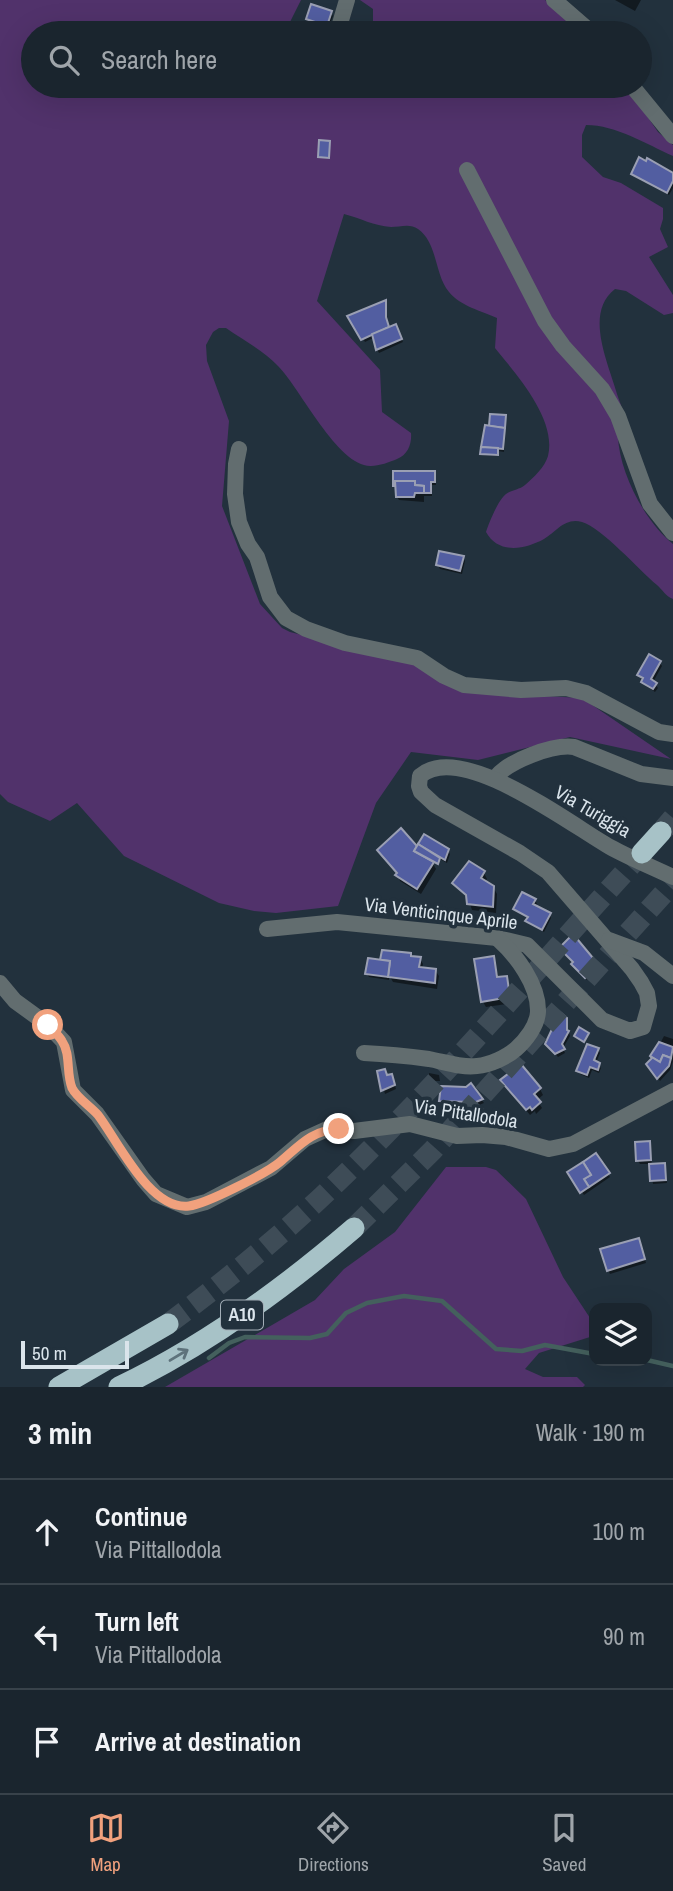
<!DOCTYPE html>
<meta charset="utf-8">
<style>
:root{--surface:#1a252e;--page:#27313a;--text:#f1f3f6;--muted:#9fa5aa;--line:#38424a;--accent:#f1a17d}
body{margin:0;font-family:"Archivo Narrow",sans-serif;background:var(--page);color:var(--text)}
.controls{position:absolute;right:21px;bottom:21px;display:grid;overflow:hidden;border-radius:14px;box-shadow:0 7px 28px #0002}
.controls button{width:63px;height:63px;display:grid;place-items:center;padding:0;border:0;border-bottom:2px solid var(--line);background:var(--surface);color:var(--text);font:35px sans-serif}
.scale{position:absolute;left:21px;bottom:18px;width:108px;box-sizing:border-box;padding-left:7px;border:4px solid #dae4eb;border-top:0;font-size:19px;line-height:24px;white-space:nowrap;color:#dae4eb;-webkit-text-stroke:5px #22313d;paint-order:stroke}
.stop{position:absolute;width:21px;height:21px;margin:-16px;border:5px solid #f1a17d;border-radius:50%;background:#fff}
.stop.end{background:#f1a17d;border-color:#fff;box-shadow:0 2px 7px #0008}
.list{margin:0;padding:0;list-style:none}
h2{display:flex;justify-content:space-between;align-items:center;height:91px;margin:0;padding:0 28px;font-size:30px}
h2 small{font-size:23px;font-weight:400;color:var(--muted)}
.list li{display:grid;grid-template-columns:46px 1fr auto;gap:21px;align-items:center;box-sizing:border-box;height:105px;padding:0 28px;border-top:2px solid var(--line)}
.list b{display:block;font-size:26px;white-space:nowrap}
.list p{margin:0;font-size:23px;white-space:nowrap;color:var(--muted)}
.list em{font-size:23px;font-style:normal;color:var(--muted)}
.icon{flex:none;width:38px;height:38px;fill:none;stroke:currentColor;stroke-width:2;stroke-linecap:round;stroke-linejoin:round}
.map{position:relative;flex:none;width:673px;height:1387px;overflow:hidden}
.search{position:absolute;background:var(--surface);box-shadow:0 7px 28px #0002;left:21px;right:21px;top:21px;height:77px;display:flex;align-items:center;gap:18px;box-sizing:border-box;padding:0 24px;border-radius:38px;color:var(--muted);font-size:26px}
.sheet{height:406px;background:var(--surface)}
nav{display:flex;justify-content:space-around;align-items:center;box-sizing:border-box;height:98px;border-top:2px solid var(--line);background:var(--surface);font-size:19px;color:var(--muted)}
nav a{display:grid;justify-items:center;gap:4px}
nav .on{color:var(--accent)}
.map>svg:first-child{display:block}
.green{fill:#51326b}
.shadow{fill:#0007}
.lines{fill:none;stroke-linecap:round;stroke-linejoin:round}
.stream{stroke:#44605d;stroke-width:4.5}
.building{fill:#525ea1;stroke:#9a9fb3;stroke-width:2}
.highway-tunnel{stroke:#3e4c57;stroke-width:21;stroke-dasharray:21 10;stroke-linecap:butt}
.street{stroke:#626d6f;stroke-width:16}
.highway{stroke:#a7c2c7;stroke-width:21}
.oneway{stroke:#5e727b}
.route{stroke:#f1a17d;stroke-width:9}
.labels{text-anchor:middle;stroke-width:7;stroke-linejoin:round;paint-order:stroke}
.shield{fill:#22313d;stroke:#a3aeb7;stroke-width:2}
.shield-label{font-size:18px;font-weight:bold;fill:#dae4eb}
.street-label{font-size:19px;fill:#dae4eb;stroke:#22313d}
</style>
<div class="map">
<svg width="673" height="1387" viewBox="0 0 673 1387">
<rect width="100%" height="100%" fill="#22313d"/>
<g class="green">
<path d="M0 0H301L288 26 268 33H33V86H318L322 88 340 86H626L658 132 673 145V156C646 144 616 125 586 125L582 135V157L603 177 621 183 663 208V219L660 229 668 247 649 257 673 295V313L664 315 626 291 615 289C584 313 608 362 617 394 619 400 623 409 623 415 623 422 618 429 618 436 619 472 645 522 673 544V599C665 596 663 590 657 585 639 570 602 528 582 522 565 517 556 532 544 539 524 550 498 554 486 532 489 523 498 500 506 494 511 490 519 490 525 485 533 478 545 467 548 456 557 419 516 374 495 348L497 318C482 311 460 306 449 292 434 274 438 243 418 229 410 223 400 227 391 227 374 226 360 218 344 214L317 301 380 370 382 412 411 433C412 443 408 455 397 459 390 462 379 466 371 466 338 467 300 388 278 366 264 351 243 340 226 328H219L213 332 206 345 207 361 229 421 222 506 260 604 282 628 290 632 409 662 469 692 582 698 671 759 570 737 478 760 411 752 376 803 338 906 276 913 254 911 219 903 124 856 77 803 50 821 8 802 0 794Z"/>
<path d="M360 0H545L564 14 583 33H373V9Z"/>
<path d="M446 1167H486L496 1170 526 1199 563 1277 594 1324V1331L590 1337 539 1353 525 1369 543 1377H577L585 1385 583 1387H165L315 1300 344 1269 395 1232Z"/>
</g>
<g class="shadow">
<path d="M615 0H641L635 11Z"/>
<path d="M331 13 333 16 328 28 310 22 308 18Z"/>
<path d="M304 23 309 24 311 33H305Z"/>
<path d="M633 174 673 175V188L669 195 635 177Z"/>
<path d="M385 303 389 329 397 330 403 342 379 353 374 343 375 337 365 342 350 317Z"/>
<path d="M505 417 504 452 498 451 497 456 483 455Z"/>
<path d="M434 472 436 485H432V496H424V502L399 500 397 497Z"/>
<path d="M463 558 465 561 462 574 440 569 438 565Z"/>
<path d="M660 663 662 666 653 682 658 688 655 692 645 685 639 675Z"/>
<path d="M425 836 448 851 450 854 447 863 440 859 438 864 431 860 436 869 421 894 400 881 398 874 383 856 417 849Z"/>
<path d="M484 873 487 879 485 882 493 887 497 894 496 913 472 910 468 898 454 883Z"/>
<path d="M535 900 537 904 535 907 549 914 551 918 544 932 529 924 528 918 515 909Z"/>
<path d="M573 937 599 969 587 980 573 965Z"/>
<path d="M412 958 420 959 423 964 422 969 435 970 439 976 437 989 393 982 389 975V980L369 977 367 974Z"/>
<path d="M493 958 499 979 506 978 509 984 513 1003 486 1007 483 1002Z"/>
<path d="M565 1019 570 1036 563 1048 565 1053 558 1057 550 1048 554 1030 551 1026Z"/>
<path d="M664 1036 673 1039V1061L670 1070 660 1081 649 1065Z"/>
<path d="M598 1049 600 1053 596 1063 601 1068 599 1073 592 1070 589 1078 580 1074 578 1071Z"/>
<path d="M379 1072 393 1079 396 1089 385 1094Z"/>
<path d="M429 1073 439 1075 440 1081H429Z"/>
<path d="M502 1081 540 1089 543 1095 537 1100 542 1108 536 1114 535 1111 530 1115Z"/>
<path d="M471 1086 484 1103 472 1108 471 1105 443 1104 441 1100Z"/>
<path d="M649 1143 652 1165 664 1164 667 1183 653 1184 650 1164H640L638 1161Z"/>
<path d="M596 1155 610 1177 584 1195 569 1173Z"/>
<path d="M640 1243 646 1263 610 1274 608 1270Z"/>
</g>
<g class="lines">
<g class="stream">
<path d="M209 1358 229 1343 245 1337 310 1338 327 1334 346 1313 367 1303 404 1296 442 1301 496 1349 522 1351 545 1345 594 1354"/>
<path d="M647 1360 673 1366"/>
</g>
</g>
<g class="building">
<path d="M311 4 332 11 327 26 306 19Z"/>
<path d="M319 140 330 141 329 158 318 157Z"/>
<path d="M639 157 646 161 647 158 673 173V181L667 193 631 174Z"/>
<path d="M386 300V317L389 327 361 340 347 316Z"/>
<path d="M396 324 402 339 376 350 372 334Z"/>
<path d="M490 414 506 415 505 428 489 426Z"/>
<path d="M485 425 505 428 503 449 481 447Z"/>
<path d="M481 447 498 448V455L480 454Z"/>
<path d="M393 471H435V482H431V493H424V486L415 485V481H395V486H393Z"/>
<path d="M395 481H415V485L424 486V493H415L414 497H396Z"/>
<path d="M439 551 464 556 460 571 436 565Z"/>
<path d="M649 654 661 661 651 679 657 683 653 689 641 682 643 678 637 675Z"/>
<path d="M401 828 417 846 414 851 434 862 417 889 395 875 397 873 377 850Z"/>
<path d="M424 834 449 849 445 860 418 844Z"/>
<path d="M418 844 440 858 438 864 414 851Z"/>
<path d="M469 861 485 871 481 878 494 886 493 907 467 904 466 895 452 883Z"/>
<path d="M522 892 536 899 533 904 551 913 542 930 525 921 528 917 513 909Z"/>
<path d="M573 934 598 964 585 978 571 964 573 962 559 948Z"/>
<path d="M382 950 411 953V956L421 957 419 967 436 969 435 983 388 977 390 961 380 960Z"/>
<path d="M494 956 497 977 507 976 510 997 481 1002 474 959Z"/>
<path d="M368 958 390 961 388 977 365 974Z"/>
<path d="M554 1013H561L567 1018V1030L569 1031 562 1044 565 1049 555 1054 545 1044 553 1027 549 1026Z"/>
<path d="M579 1027 589 1033 584 1042 574 1036Z"/>
<path d="M659 1042 673 1047 671 1058 663 1055 660 1062 650 1056Z"/>
<path d="M587 1044 599 1048 594 1060 600 1063 598 1070 590 1067 587 1075 576 1071Z"/>
<path d="M663 1055 671 1058 669 1066 657 1079 646 1064 652 1058 650 1056 660 1062Z"/>
<path d="M521 1064 541 1088 534 1094 541 1102 532 1110 530 1107 526 1110 500 1080Z"/>
<path d="M385 1069 387 1075 392 1074 395 1085 381 1091 377 1071Z"/>
<path d="M471 1083 483 1099 469 1105V1102L439 1101 441 1086 466 1087Z"/>
<path d="M650 1141 651 1160 636 1161 635 1142Z"/>
<path d="M596 1153 610 1173 589 1187 584 1179 591 1175 583 1162Z"/>
<path d="M583 1162 591 1175 584 1179 589 1187 580 1193 567 1172Z"/>
<path d="M665 1163 666 1180 650 1181 649 1164Z"/>
<path d="M639 1238 645 1259 607 1271 600 1249Z"/>
</g>
<g class="lines">
<g class="highway-tunnel">
<path d="M661 832 673 818"/>
<path d="M354 1228 433 1150 673 883"/>
<path d="M168 1324C225 1281 280 1237 331 1188 441 1083 540 965 642 853"/>
</g>
<g class="street">
<path d="M554 0 592 33"/>
<path d="M339 27 347 0"/>
<path d="M632 86 673 136"/>
<path d="M467 170 545 321 563 346 602 389 618 416 650 504 673 533"/>
<path d="M239 449 236 464 235 494 239 522 248 544 257 557 270 597 286 618 306 629 345 643 417 658 444 676 464 685 521 690 566 688 586 693 659 732 673 734"/>
<path d="M495 778C508 761 553 744 574 747L641 774 673 778"/>
<path d="M267 929 337 922 497 938 527 945 602 1020 630 1031 643 1027 649 1006 647 993 641 982 632 969 548 872 520 853 435 805 421 792 419 786 420 776C461 740 571 825 610 847 630 858 652 867 673 877"/>
<path d="M609 940 644 953 673 976"/>
<path d="M0 983 15 1001 48 1025 64 1042 73 1090 97 1114 143 1179 156 1194 187 1207 206 1202 271 1168 305 1139 327 1129 354 1131 410 1124 457 1136 482 1135 506 1137 549 1149 573 1144 673 1091"/>
<path d="M364 1053C386 1054 407 1056 429 1059 445 1062 461 1068 477 1066 490 1065 507 1057 516 1049 526 1040 537 1026 538 1012 539 985 516 955 497 938"/>
</g>
<g class="highway">
<path d="M642 853 661 832"/>
<path d="M59 1387 168 1324"/>
<path d="M119 1387C205 1346 282 1290 354 1228"/>
</g>
</g>
<defs><path id="oneway-shaft" d="M-6 0H5M1.5-3L5.5 0L1.5 3" fill="none" stroke-width="1.6" stroke-linecap="round" stroke-linejoin="round" transform="scale(1.75)"/></defs>
<use class="oneway" href="#oneway-shaft" transform="translate(179 1355) rotate(-31)"/>
<g class="lines">
<path class="route" d="M48 1025C52 1030 59 1035 62 1041 71 1054 66 1073 72 1088 77 1098 90 1106 98 1115 118 1141 150 1211 189 1206 206 1204 267 1173 280 1162 300 1145 312 1130 339 1129"/>
</g>
<g class="labels">
<rect class="shield" x="221" y="1300.5" width="42" height="29" rx="5"/>
<g class="shield-label">
<text x="242" y="1321">A10</text>
</g>
<g class="street-label">
<text transform="translate(593 811) rotate(30)" y="7">Via Turiggia</text>
<text transform="translate(441 913) rotate(7)" y="7">Via Venticinque Aprile</text>
<text transform="translate(466 1113) rotate(9)" y="7">Via Pittallodola</text>
</g>
</g>
</svg>
<div class="controls">
<button><svg class="icon" aria-label="layers" viewBox="0 0 24 24"><path d="M12 4l9 5-9 5-9-5zM3 14l9 5 9-5"/></svg></button>
</div>
<div class="scale">50 m</div>
<div class="stop" style="left:48px;top:1025px"></div>
<div class="stop end" style="left:339px;top:1129px"></div>
<div class="search"><svg class="icon" aria-label="search" viewBox="0 0 24 24"><circle cx="10" cy="10" r="6"/><path d="M15 15l6 6"/></svg>Search here</div>
</div>
<section class="sheet">
<h2>3 min<small>Walk · 190 m</small></h2>
<ul class="list">
<li><svg class="icon" aria-label="ahead" viewBox="0 0 24 24"><path d="M12 20V5M6 11l6-6 6 6"/></svg><div><b>Continue</b><p>Via Pittallodola</p></div><em>100 m</em></li>
<li><svg class="icon" aria-label="left" viewBox="0 0 24 24"><path d="M17 20v-9H6M10 6l-5 5 5 5"/></svg><div><b>Turn left</b><p>Via Pittallodola</p></div><em>90 m</em></li>
<li><svg class="icon" aria-label="arrive" viewBox="0 0 24 24"><path d="M6 21V4h12l-3 4 3 4H6"/></svg><div><b>Arrive at destination</b></div></li>
</ul>
</section>
<nav>
<a class="on"><svg class="icon" aria-label="map" viewBox="0 0 24 24"><path d="M3 6l6-2 6 2 6-2v14l-6 2-6-2-6 2zM9 4v14M15 6v14"/></svg>Map</a>
<a><svg class="icon" aria-label="directions" viewBox="0 0 24 24"><path d="M12 3l9 9-9 9-9-9zM9 14v-3h6M13 9l2 2-2 2"/></svg>Directions</a>
<a><svg class="icon" aria-label="saved" viewBox="0 0 24 24"><path d="M7 4h10v16l-5-4-5 4z"/></svg>Saved</a>
</nav>
